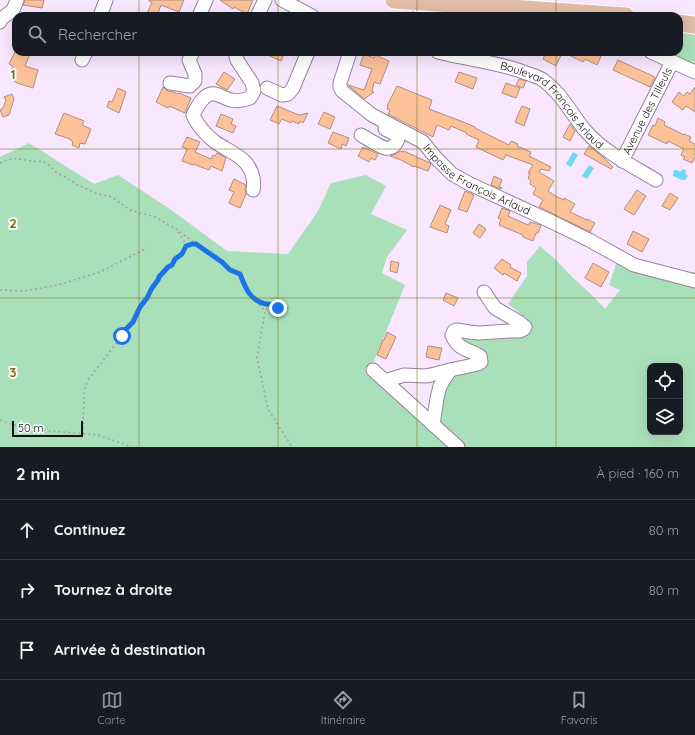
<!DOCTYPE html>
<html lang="fr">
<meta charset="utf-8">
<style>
:root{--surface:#171b24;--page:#242831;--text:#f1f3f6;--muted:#9ea1a6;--line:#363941;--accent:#8c9099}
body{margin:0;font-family:Quicksand,sans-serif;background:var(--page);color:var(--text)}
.controls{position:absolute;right:12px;bottom:12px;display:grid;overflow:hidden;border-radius:8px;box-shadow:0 4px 16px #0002}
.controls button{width:36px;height:36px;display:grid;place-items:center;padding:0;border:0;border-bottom:1px solid var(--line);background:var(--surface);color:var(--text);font:20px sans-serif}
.scale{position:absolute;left:12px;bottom:10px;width:71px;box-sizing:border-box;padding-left:4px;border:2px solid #160f19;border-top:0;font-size:11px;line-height:14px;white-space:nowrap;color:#160f19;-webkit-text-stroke:3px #fbfbfb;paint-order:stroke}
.stop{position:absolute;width:12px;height:12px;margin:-9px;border:3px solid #1a73e8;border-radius:50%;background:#fff}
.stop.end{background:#1a73e8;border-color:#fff;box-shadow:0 1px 4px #0008}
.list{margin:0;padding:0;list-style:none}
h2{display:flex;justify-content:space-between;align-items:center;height:52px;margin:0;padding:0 16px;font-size:17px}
h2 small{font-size:13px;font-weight:400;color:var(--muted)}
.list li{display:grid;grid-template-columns:26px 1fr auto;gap:12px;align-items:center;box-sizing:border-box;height:60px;padding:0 16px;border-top:1px solid var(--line)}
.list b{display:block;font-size:15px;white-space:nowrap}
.list em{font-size:13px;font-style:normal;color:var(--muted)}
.icon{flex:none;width:22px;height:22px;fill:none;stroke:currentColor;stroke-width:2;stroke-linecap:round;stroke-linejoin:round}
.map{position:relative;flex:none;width:695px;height:447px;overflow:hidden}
.search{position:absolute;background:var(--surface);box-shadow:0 4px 16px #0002;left:12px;right:12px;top:12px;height:44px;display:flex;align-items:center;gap:10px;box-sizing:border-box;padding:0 14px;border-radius:12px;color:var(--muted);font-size:15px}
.sheet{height:232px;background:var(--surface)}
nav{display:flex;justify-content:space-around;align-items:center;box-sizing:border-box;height:56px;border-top:1px solid var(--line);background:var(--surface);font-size:11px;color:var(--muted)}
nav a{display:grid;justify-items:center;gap:2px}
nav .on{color:var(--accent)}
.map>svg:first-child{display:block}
.green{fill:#aae0b9;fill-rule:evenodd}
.water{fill:#6cd9f8}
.building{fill:#fcc198;stroke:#ad907c}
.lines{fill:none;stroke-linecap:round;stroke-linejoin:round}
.minor-casing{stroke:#94819b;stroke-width:15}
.major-casing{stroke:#fff;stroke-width:19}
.path{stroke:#a89bae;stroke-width:1.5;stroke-dasharray:2 3;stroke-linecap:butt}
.minor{stroke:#fff;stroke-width:13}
.major{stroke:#e1bca6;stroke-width:17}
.route{stroke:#1a73e8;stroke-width:5}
.grid{fill:none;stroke:#757216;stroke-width:1;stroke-opacity:0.55}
.labels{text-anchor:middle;stroke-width:4;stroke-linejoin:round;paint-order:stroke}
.street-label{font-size:11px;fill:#160f19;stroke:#fbfbfb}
.grid-label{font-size:13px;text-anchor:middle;font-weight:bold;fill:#757216;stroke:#fbfbfb;stroke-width:4;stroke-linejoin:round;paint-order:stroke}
</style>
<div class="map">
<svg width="695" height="447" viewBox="0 0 695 447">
<rect width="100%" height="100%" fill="#f8e7ff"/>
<g class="green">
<path d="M679 32 695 35V66L672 56 670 52H679Z"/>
<path d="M29 143 94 184 118 175 170 209 227 251 288 254 318 211 331 183 366 175 386 186 371 214 407 230 387 257 382 273 405 285 370 371 434 428 445 385 456 374 481 368 488 363V358L481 353 467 347 463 340 469 336 520 337 530 333 532 325 526 318 508 304 527 276V262L540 246 557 261 572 277 590 293 605 309 620 290 609 285 617 261 661 277 695 272V447H0V157ZM650 366H680V432H650Z"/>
</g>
<g class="water">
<path d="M573 152 578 155 571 167 566 164Z"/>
<path d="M589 165 594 168 587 179 582 176Z"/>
<path d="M684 169 686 171 685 173 688 176 685 180H682L673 176V173L674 170H677L680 172 682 170Z"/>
</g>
<g class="building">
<path d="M25 0H44L42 8 23 5Z"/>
<path d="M149 0H184L179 12 161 5 157 16H146L152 2 149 1Z"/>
<path d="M220 0H253L247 14 234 7 233 9Z"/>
<path d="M15 52H25L30 54 25 66 38 70 33 88 17 83 14 81 16 75 10 72 13 66 9 64Z"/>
<path d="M261 52H285L281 61Z"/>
<path d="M546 52H555L561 55 556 66 543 59Z"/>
<path d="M563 52H603L597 65 585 59 583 62Z"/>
<path d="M364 54 374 58 375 55 389 61 380 84 374 82 372 92H374L364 99 348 85 364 90 372 69 360 65Z"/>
<path d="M618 60 655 77 650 87 613 70Z"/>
<path d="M224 72 235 79 227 90 216 84Z"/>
<path d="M459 72 477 78 473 89 455 82Z"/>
<path d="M519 79 526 81 523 88 516 85Z"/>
<path d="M506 83 520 88 516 98 502 93Z"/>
<path d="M397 86 432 100 429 109 466 123 475 127V128L509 145 511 141 518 144 517 146 531 152 529 156 551 167 549 171 541 169 539 172 554 181 548 191 557 197 564 200V198L575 204 570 212 587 220V219L595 223 590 232 539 207 543 200 533 194 536 188 530 184 531 181 528 178 530 173H528L533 165 506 155 503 160 476 147 479 140 466 134 467 133 451 126 449 130 437 125 433 137 388 114 390 110 387 109 388 107 387 106Z"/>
<path d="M163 87 165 89 168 91 173 92 178 94 179 93 191 98 185 113 169 106 168 108 156 102Z"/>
<path d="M695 87V112L686 106 683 110 672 102 679 92 684 96 687 92 690 94Z"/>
<path d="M118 88 126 92 119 113 107 107 109 101 112 102Z"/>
<path d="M12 94 14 99 9 115 3 117 0 110 3 108 6 100 4 97Z"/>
<path d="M277 106 299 115 308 113 303 123 300 121 299 124 292 121 291 123 282 119 279 124 270 120Z"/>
<path d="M522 106 530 109 524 126 515 122Z"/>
<path d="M324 112 335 117 330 129 318 124Z"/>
<path d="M64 113 84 121 82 125 91 129 85 144 80 143 79 148 72 145 73 142 70 140V139L55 134Z"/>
<path d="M221 114 233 119 231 124 236 126 233 133 216 126Z"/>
<path d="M658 118 665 122 664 125 684 135V134L691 137 689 141 695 144V157L692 163 683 159 685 157 681 155 684 149 668 141 667 144 648 135 653 125 655 126Z"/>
<path d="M570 124 575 131 570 141 563 137Z"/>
<path d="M333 132 349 138 346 146 342 144 341 149 328 143Z"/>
<path d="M187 137 200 142 195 152 211 159 213 155 215 156 217 153 226 158 222 171 211 166 209 170 193 164V165L182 161 187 149 182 147Z"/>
<path d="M589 146 603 157 613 167 611 169 584 154Z"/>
<path d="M363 147 378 154 375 160 371 158 369 162 358 156Z"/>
<path d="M400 151 404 152V151L430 163 431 164 428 171 414 166V167L401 160 390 156 396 154Z"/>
<path d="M494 176 502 180 499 187 502 188 501 189 491 185Z"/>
<path d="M234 179 246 185 245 189 246 194 240 208 229 203 234 192 229 190Z"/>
<path d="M637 190 646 196 634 215 624 209Z"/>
<path d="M465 191 474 195 467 212 458 209Z"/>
<path d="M670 193 678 198 670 210 662 206Z"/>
<path d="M440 205 451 210 445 224 449 226 447 233 430 227Z"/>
<path d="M502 208 510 211 508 216 528 225 530 222 541 225 538 233H536L533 241 523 237V235L499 225 501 219 498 218Z"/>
<path d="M479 224 486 229 480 238 473 233Z"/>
<path d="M633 231 649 239 642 252 627 244Z"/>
<path d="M502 259 511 265 510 267 521 273 517 281 504 273 503 275 494 268Z"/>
<path d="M391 261 399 263 397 273 390 271Z"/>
<path d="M593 263 609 272 601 287 585 278Z"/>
<path d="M446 293 458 298 454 306 443 300Z"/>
<path d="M387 332 396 337 386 359 377 355 383 340H384Z"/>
<path d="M428 346 442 348 439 360 426 357Z"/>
</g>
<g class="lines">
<defs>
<g id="minor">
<path d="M282 0 312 16"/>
<path d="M100 16 106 0"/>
<path d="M199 16 206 0"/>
<path d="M257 16 265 0"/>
<path d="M419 16 425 2"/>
<path d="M0 22 1 19 13 10 17 0"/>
<path d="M235 52 237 60 252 83 254 91 250 98C244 100 237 102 231 100 225 99 221 95 215 94 204 92 197 107 193 115 197 125 207 136 215 142 231 153 249 157 253 178 254 183 254 185 253 190"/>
<path id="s1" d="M350 52 340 83V87L342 91 372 115 423 142 436 158 452 174 470 184 548 220 589 240 634 265 695 281"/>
<path id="s2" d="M438 52C468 60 500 62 529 74 534 76 539 77 543 80 561 93 571 113 584 129 603 152 631 165 656 180"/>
<path d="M651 52 695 72"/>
<path d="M82 60 86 52"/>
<path d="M170 83 190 86 195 81V74L189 60 193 52"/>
<path d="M267 88 282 95 288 94 293 88 308 52"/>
<path d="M361 135C366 138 381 147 385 148 392 149 396 145 398 139L397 135 385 129"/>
<path id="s3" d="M622 161 672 62"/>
<path d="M373 370 458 447"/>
<path d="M385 381 404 375 425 376 431 375 450 370 478 364 481 362 480 356C468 349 458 350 452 335L454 331 457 330 469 332 479 333 510 331H520L524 329 525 327 519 322 495 308 484 292"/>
<path d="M433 425 437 398 440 386 450 370"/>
</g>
<g id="major">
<path d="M394 0 626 16"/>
<path d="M679 23 695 25"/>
</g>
</defs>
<use href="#minor" class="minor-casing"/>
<use href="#major" class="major-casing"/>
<g class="path">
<path d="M0 163C18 153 26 164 43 161L49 165 57 173 65 177 76 184 98 194 112 197 130 210 155 217 176 229 196 244 222 262 230 270 239 274 245 288 249 295 265 311 257 358 268 409 292 447"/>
<path d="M178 232 184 241 185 246"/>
<path d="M0 290 24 291 58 285 100 272 147 248"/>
<path d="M254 298 261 303 269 305 265 311"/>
<path d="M269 305 272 304C276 305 279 309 283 310L285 308H292"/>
<path d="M0 420 26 429 98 435 132 447"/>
<path d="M83 434C83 424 83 415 84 405 84 393 83 391 88 380L122 336 126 329 133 322 140 307 147 299 152 288 158 281 159 277 168 267 172 265 175 259 182 255 186 246 191 244H196"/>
</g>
<use href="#minor" class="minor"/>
<use href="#major" class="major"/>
</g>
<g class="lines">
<path class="route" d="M122 336 126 329 133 322 140 307 147 298 152 288 158 280 159 277 168 267 172 265 175 259 182 254 186 246 192 244H196L222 262 230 270 240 274C245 287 250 301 266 304 271 305 274 303 278 308"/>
</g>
<path class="grid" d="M139 0V16M278 0V16M417 0V16M556 0V16M139 52V447M278 52V447M417 52V447M556 52V447M0 149H695M0 298H695"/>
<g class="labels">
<g class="street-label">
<text dy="4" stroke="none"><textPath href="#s2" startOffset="131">Boulevard François Arlaud</textPath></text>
<text dy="4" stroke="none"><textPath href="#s3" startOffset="56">Avenue des Tilleuls</textPath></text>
<text dy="4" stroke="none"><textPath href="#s1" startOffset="204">Impasse François Arlaud</textPath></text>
</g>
</g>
<g class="grid-label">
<text x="13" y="79">1</text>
<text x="13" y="228">2</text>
<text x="13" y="377">3</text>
</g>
</svg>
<div class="controls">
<button><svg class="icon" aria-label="locate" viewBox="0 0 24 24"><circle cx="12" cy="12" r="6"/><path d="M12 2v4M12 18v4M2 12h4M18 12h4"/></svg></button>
<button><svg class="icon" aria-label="layers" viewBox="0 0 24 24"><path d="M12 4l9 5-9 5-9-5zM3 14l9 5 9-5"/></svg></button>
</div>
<div class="scale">50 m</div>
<div class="stop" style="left:122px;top:336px"></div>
<div class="stop end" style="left:278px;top:308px"></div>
<div class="search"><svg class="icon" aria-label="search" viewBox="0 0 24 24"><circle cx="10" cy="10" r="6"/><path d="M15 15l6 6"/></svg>Rechercher</div>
</div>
<section class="sheet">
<h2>2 min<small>À pied · 160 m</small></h2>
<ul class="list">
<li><svg class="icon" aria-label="ahead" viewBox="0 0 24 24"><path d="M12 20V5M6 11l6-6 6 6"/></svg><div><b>Continuez</b></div><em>80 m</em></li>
<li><svg class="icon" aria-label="right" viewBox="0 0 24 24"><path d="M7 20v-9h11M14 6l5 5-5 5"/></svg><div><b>Tournez à droite</b></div><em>80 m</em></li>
<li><svg class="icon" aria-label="arrive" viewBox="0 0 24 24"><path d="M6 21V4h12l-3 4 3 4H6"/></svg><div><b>Arrivée à destination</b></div></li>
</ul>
</section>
<nav>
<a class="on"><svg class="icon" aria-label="map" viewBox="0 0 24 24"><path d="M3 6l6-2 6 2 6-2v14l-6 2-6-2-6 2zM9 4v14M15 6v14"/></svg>Carte</a>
<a><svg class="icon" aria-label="directions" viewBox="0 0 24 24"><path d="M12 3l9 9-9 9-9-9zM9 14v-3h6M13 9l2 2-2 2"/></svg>Itinéraire</a>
<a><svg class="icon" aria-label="saved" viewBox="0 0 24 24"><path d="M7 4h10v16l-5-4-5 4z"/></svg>Favoris</a>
</nav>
